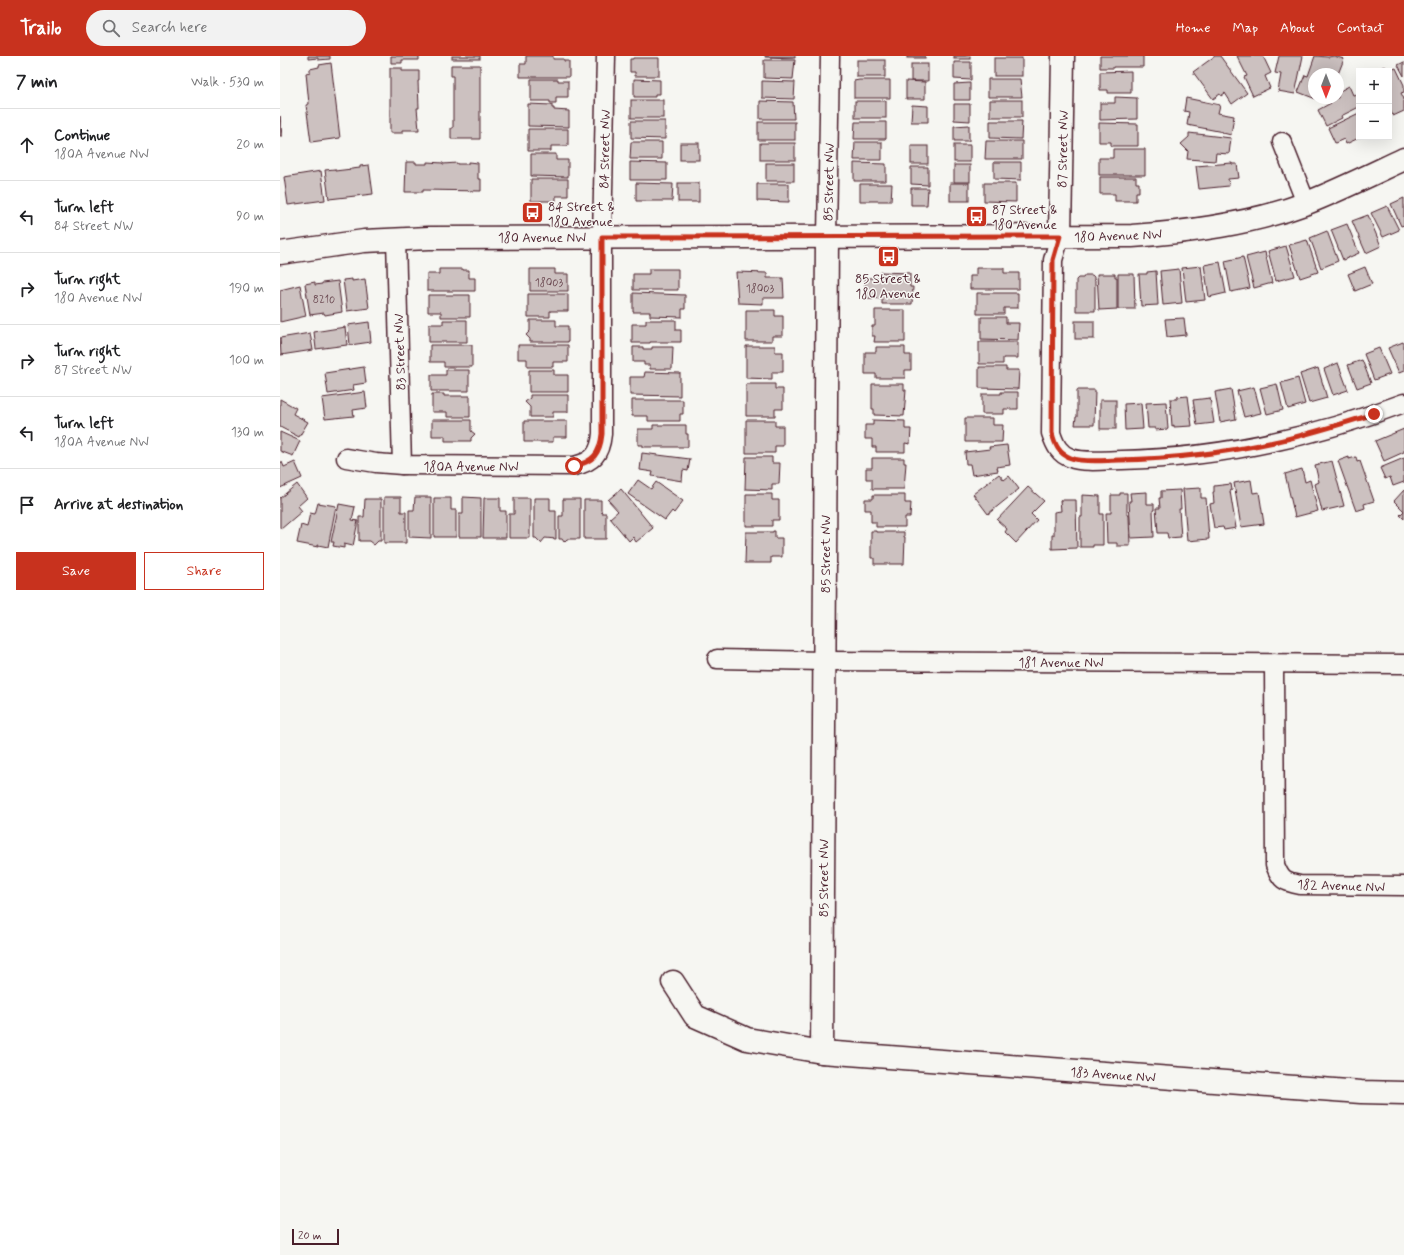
<!DOCTYPE html>
<meta charset="utf-8">
<style>
:root{--surface:#fff;--page:#f2f2f2;--text:#202124;--muted:#757577;--line:#e0e0e0;--accent:#c8321e}
body{margin:0;font-family:Mynerve,sans-serif;background:var(--page);color:var(--text)}
.controls{position:absolute;right:12px;top:12px;display:grid;overflow:hidden;border-radius:0px;box-shadow:0 4px 16px #0002}
.controls button{width:36px;height:36px;display:grid;place-items:center;padding:0;border:0;border-bottom:1px solid var(--line);background:var(--surface);color:var(--text);font:20px sans-serif}
.compass{position:absolute;left:1028px;top:12px;width:36px;height:36px;border-radius:50%;background:var(--surface);box-shadow:0 4px 16px #0002;rotate:180deg}
.scale{position:absolute;left:12px;bottom:10px;width:47px;box-sizing:border-box;padding-left:4px;border:2px solid #4a1f2b;border-top:0;font-size:11px;line-height:14px;white-space:nowrap;color:#4a1f2b;-webkit-text-stroke:3px #f6f6f2;paint-order:stroke}
.stop{position:absolute;width:12px;height:12px;margin:-9px;border:3px solid #c8321e;border-radius:50%;background:#fff}
.stop.end{background:#c8321e;border-color:#fff;box-shadow:0 1px 4px #0008}
.list{margin:0;padding:0;list-style:none}
h2{display:flex;justify-content:space-between;align-items:center;height:52px;margin:0;padding:0 16px;font-size:17px}
h2 small{font-size:13px;font-weight:400;color:var(--muted)}
.list li{display:grid;grid-template-columns:26px 1fr auto;gap:12px;align-items:center;box-sizing:border-box;height:72px;padding:0 16px;border-top:1px solid var(--line)}
.list b{display:block;font-size:15px;white-space:nowrap}
.list p{margin:0;font-size:13px;white-space:nowrap;color:var(--muted)}
.list em{font-size:13px;font-style:normal;color:var(--muted)}
.actions{display:flex;gap:8px;padding:12px 16px}
.actions a{flex:1;padding:9px 0;border:1px solid var(--accent);border-radius:0px;text-align:center;font-size:14px;color:var(--accent)}
.actions .main{background:var(--accent);color:#fff}
.icon{flex:none;width:22px;height:22px;fill:none;stroke:currentColor;stroke-width:2;stroke-linecap:round;stroke-linejoin:round}
.map{position:relative;flex:none;width:1124px;height:1199px;overflow:hidden}
header{display:flex;align-items:center;gap:24px;box-sizing:border-box;height:56px;padding:0 20px;background:var(--accent);color:#fff}
header strong{font-size:19px}
nav{display:flex;gap:22px;margin-inline-start:auto;font-size:14px}
.search{width:280px;height:36px;background:var(--page);display:flex;align-items:center;gap:10px;box-sizing:border-box;padding:0 14px;border-radius:22px;color:var(--muted);font-size:15px}
main{display:flex}
aside{flex:1;background:var(--surface)}
.map>svg:first-child{display:block}
.building{fill:#ccc1c0;stroke:#4a1f2b}
.lines{fill:none;stroke-linecap:round;stroke-linejoin:round}
.minor-casing{stroke:#4a1f2b;stroke-width:21}
.tertiary-casing{stroke:#4a1f2b;stroke-width:25}
.minor{stroke:#f6f6f2;stroke-width:18}
.tertiary{stroke:#f6f6f2;stroke-width:22}
.route{stroke:#c8321e;stroke-width:5}
.labels{text-anchor:middle;stroke-width:3;stroke-linejoin:round;paint-order:stroke}
.number-label{font-size:11px;fill:#6a4850}
.street-label{font-size:13px;fill:#4a1f2b;stroke:#f6f6f2}
.poi-label{font-size:13px;fill:#4a1f2b;stroke:#f6f6f2;text-anchor:start}
</style>
<header>
<strong>Trailo</strong>
<div class="search"><svg class="icon" aria-label="search" viewBox="0 0 24 24"><circle cx="10" cy="10" r="6"/><path d="M15 15l6 6"/></svg>Search here</div>
<nav><a>Home</a><a>Map</a><a>About</a><a>Contact</a></nav>
</header>
<main>
<aside>
<h2>7 min<small>Walk · 530 m</small></h2>
<ul class="list">
<li><svg class="icon" aria-label="ahead" viewBox="0 0 24 24"><path d="M12 20V5M6 11l6-6 6 6"/></svg><div><b>Continue</b><p>180A Avenue NW</p></div><em>20 m</em></li>
<li><svg class="icon" aria-label="left" viewBox="0 0 24 24"><path d="M17 20v-9H6M10 6l-5 5 5 5"/></svg><div><b>Turn left</b><p>84 Street NW</p></div><em>90 m</em></li>
<li><svg class="icon" aria-label="right" viewBox="0 0 24 24"><path d="M7 20v-9h11M14 6l5 5-5 5"/></svg><div><b>Turn right</b><p>180 Avenue NW</p></div><em>190 m</em></li>
<li><svg class="icon" aria-label="right" viewBox="0 0 24 24"><path d="M7 20v-9h11M14 6l5 5-5 5"/></svg><div><b>Turn right</b><p>87 Street NW</p></div><em>100 m</em></li>
<li><svg class="icon" aria-label="left" viewBox="0 0 24 24"><path d="M17 20v-9H6M10 6l-5 5 5 5"/></svg><div><b>Turn left</b><p>180A Avenue NW</p></div><em>130 m</em></li>
<li><svg class="icon" aria-label="arrive" viewBox="0 0 24 24"><path d="M6 21V4h12l-3 4 3 4H6"/></svg><div><b>Arrive at destination</b></div></li>
</ul>
<div class="actions"><a class="main">Save</a><a>Share</a></div>
</aside>
<div class="map">
<svg width="1124" height="1199" viewBox="0 0 1124 1199">
<rect width="100%" height="100%" fill="#f6f6f2"/>
<filter id="ink" filterUnits="userSpaceOnUse"><feTurbulence type="fractalNoise" baseFrequency=".025" numOctaves="2"/><feDisplacementMap in="SourceGraphic" scale="8" xChannelSelector="R" yChannelSelector="G"/><feConvolveMatrix kernelMatrix="1 2 1 2 8 2 1 2 1" color-interpolation-filters="sRGB"/></filter>
<g filter="url(#ink)">
<g class="building">
<path d="M28 0H50V3L38 4V2L28 3Z"/>
<path d="M111 0H139V4H122V7H111Z"/>
<rect x="172" y="0" width="28" height="3"/>
<path d="M246 0H273V3H284V5H289V21H240V8H246Z"/>
<path d="M485 0H515V2L485 1Z"/>
<rect x="627" y="0" width="18" height="2"/>
<rect x="674" y="0" width="16" height="3"/>
<path d="M820 0H863V11H834V12H820Z"/>
<path d="M935 0H940L967 37 952 48 945 37 941 40 940 38 933 43 913 16Z"/>
<path d="M957 0H983L991 17 985 20 990 32 973 40 964 21 967 20Z"/>
<path d="M999 0H1023L1015 38 998 35 1001 18 995 17Z"/>
<path d="M1035 0 1048 1 1054 0 1064 3 1058 18H1034V42L1036 43 1018 36 1025 19 1028 20Z"/>
<path d="M353 2H379V20H355V16H350V3H353Z"/>
<rect x="714" y="2" width="28" height="18"/>
<path d="M484 4H515L513 23 484 22Z"/>
<rect x="577" y="4" width="28" height="17"/>
<path d="M674 6H691V24L674 23Z"/>
<path d="M1124 6V20L1118 9Z"/>
<path d="M51 7 60 82 31 86 26 49 29 48 26 17 30 16V13L39 11V9Z"/>
<rect x="631" y="8" width="17" height="17"/>
<path d="M171 9H200V83H171V72H173V20H171Z"/>
<path d="M1105 10 1107 15H1093Z"/>
<path d="M110 12H122V15H139V25H138L139 52H137L139 74H122V77H110Z"/>
<path d="M1116 12 1124 29V36L1121 37 1124 43V55L1113 60 1109 52 1108 15Z"/>
<path d="M851 15V37H828V34H820V16Z"/>
<path d="M251 23H278V25H288V41H276V47H270V45H251Z"/>
<path d="M354 23 380 24V38H375V41H354Z"/>
<path d="M708 23H740L742 41H708Z"/>
<path d="M579 24H610V42H574V25Z"/>
<path d="M482 25 515 26 514 43 482 42Z"/>
<path d="M626 25 645 26V43H626Z"/>
<path d="M690 27V44H674V28Z"/>
<path d="M1069 30 1073 39 1077 38 1079 42V51L1061 60 1062 62 1046 70 1038 54 1051 47 1048 42H1058V36Z"/>
<path d="M835 41 857 42V63L820 64V47H835Z"/>
<path d="M906 42 940 49 938 57 954 60 951 79 943 77V76L907 69 909 56 904 55Z"/>
<rect x="351" y="44" width="32" height="18"/>
<rect x="710" y="44" width="32" height="17"/>
<path d="M480 45 513 46 514 63H480Z"/>
<rect x="575" y="45" width="31" height="17"/>
<path d="M248 48 272 49V52H274V54L289 55V71L248 70Z"/>
<path d="M674 48H690V65L674 64Z"/>
<path d="M632 49 648 50V66H631Z"/>
<path d="M1079 57V81H1081L1066 88 1064 83 1055 87 1048 72Z"/>
<path d="M0 60 2 80H0Z"/>
<path d="M351 65H385V83L351 82Z"/>
<path d="M710 65H742L741 83 710 82Z"/>
<rect x="478" y="66" width="37" height="18"/>
<path d="M575 66H606V83H574Z"/>
<path d="M819 67 858 68V90H831V86H819Z"/>
<path d="M689 69V85H674V70Z"/>
<path d="M248 73H288V90H271V95H248Z"/>
<path d="M909 77 951 82 949 98 936 97 935 105 907 103 908 95 901 88 909 81Z"/>
<path d="M706 85H742V103H705Z"/>
<path d="M351 86H382V103H350Z"/>
<path d="M575 86H602V104H574Z"/>
<rect x="400" y="87" width="19" height="17"/>
<rect x="480" y="87" width="35" height="17"/>
<rect x="674" y="89" width="16" height="17"/>
<rect x="631" y="90" width="17" height="18"/>
<path d="M833 93H865V119H819V102H833Z"/>
<path d="M251 98H276V104H288V121L251 120Z"/>
<path d="M126 106H136V108H147V106L163 107V108L177 107V108H188V106L198 107V123H201V135L143 134V136H125Z"/>
<path d="M350 106 387 107V124H350Z"/>
<path d="M714 106H741V124L714 123Z"/>
<rect x="486" y="107" width="28" height="18"/>
<path d="M574 107 606 108V125H574Z"/>
<path d="M952 107V108H957L959 122 948 123 949 130 919 133 916 110Z"/>
<path d="M89 109 93 138 49 143 45 114 55 113V115L80 112V110Z"/>
<rect x="674" y="109" width="16" height="17"/>
<path d="M631 111H648V129L631 128Z"/>
<path d="M41 115 45 144 8 149 4 121Z"/>
<path d="M820 121H856V127H859V136H856V145H835V138H820Z"/>
<path d="M251 123H288V140H276V145H251Z"/>
<path d="M356 127 393 128 392 145H356Z"/>
<rect x="398" y="127" width="21" height="19"/>
<rect x="670" y="127" width="19" height="18"/>
<path d="M704 127H736V146L704 145Z"/>
<path d="M477 128H509V146L477 145Z"/>
<path d="M580 128H612L611 145H580Z"/>
<path d="M631 132H648L647 149H631Z"/>
<path d="M1124 142V169L1121 170 1111 148Z"/>
<path d="M1107 150 1119 174 1103 181 1091 157Z"/>
<path d="M1088 159 1101 190 1086 197 1072 165Z"/>
<path d="M1067 168 1079 197 1063 204 1051 174Z"/>
<path d="M1047 175 1058 205 1041 212 1030 182Z"/>
<path d="M1027 184 1038 216 1020 222 1009 189Z"/>
<path d="M1006 190 1015 220 996 225 988 195Z"/>
<path d="M985 196 992 227 974 232 966 201Z"/>
<path d="M963 201 970 232 951 236 945 205Z"/>
<path d="M940 206 946 237 929 241 924 209Z"/>
<path d="M921 210 925 244 906 246 902 212Z"/>
<path d="M1085 211 1092 228 1075 235 1068 218Z"/>
<path d="M696 212H724V217H739V233H690V220H696Z"/>
<path d="M159 213H183V214H189V222H195V235H147V218H159Z"/>
<path d="M250 213H275V218H288V235H250Z"/>
<path d="M369 213H398V234H353V218H369Z"/>
<path d="M899 213 902 247 883 249 880 215Z"/>
<path d="M876 215 878 249 861 250 859 218H867V216Z"/>
<path d="M456 216 487 217V222H503L504 242H483V248L458 247Z"/>
<path d="M601 216 630 217V231H633L632 248H602V243L587 242V233H585V222H601Z"/>
<path d="M817 218H835V221H837V253L819 254Z"/>
<path d="M838 218H854L855 253H838Z"/>
<path d="M805 219H812L814 221V224H815V255H796V224L798 222H803Z"/>
<path d="M72 223V225L85 223 89 252 67 255 63 224Z"/>
<path d="M58 225 62 256 45 259 44 257 30 259 25 228 35 226V229L42 228V227Z"/>
<path d="M20 229 26 260 0 266V234Z"/>
<path d="M353 237 405 239V253H402V261L370 260V256H353Z"/>
<path d="M697 237H738V252H724V258H697Z"/>
<path d="M248 238H288V255H270V261H248Z"/>
<path d="M148 239H190V261H161V256H148Z"/>
<path d="M466 254H495V260H503V280H492V285H466Z"/>
<path d="M595 254H625V286H594L595 280H592V270H595Z"/>
<path d="M701 261H726V267H739L738 284 701 283Z"/>
<path d="M904 262 906 279 887 281 885 263Z"/>
<path d="M163 264H187V286H149V268H163Z"/>
<path d="M250 264H276V270H288V286H250V283L246 279 250 275Z"/>
<path d="M366 264H396V274H401V286H370V287H352V268H366Z"/>
<rect x="795" y="265" width="19" height="18"/>
<path d="M89 266 91 286 70 289 68 269Z"/>
<path d="M65 271 67 289 36 293 34 276Z"/>
<path d="M30 277 33 294 1 299 0 282Z"/>
<path d="M699 286H738V302H723V308H699Z"/>
<path d="M1123 286 1124 288V315L1119 317 1108 292Z"/>
<path d="M150 289H192V311H164V306H150Z"/>
<path d="M238 289H288V306H273V311H247V303H238Z"/>
<path d="M466 290H495V296H503V316H492V323L466 322Z"/>
<path d="M353 291H363V293H372V291H393L392 313H370V309H364V306H353Z"/>
<path d="M596 291H625V299H631V314H625V322H596V318H585V296H596Z"/>
<path d="M1099 292 1110 318 1094 324 1084 298Z"/>
<path d="M1082 304 1091 327 1077 332 1068 309Z"/>
<path d="M1058 307 1068 334 1053 339 1044 313Z"/>
<path d="M84 311 86 327 73 329 74 334 48 338 45 317Z"/>
<path d="M699 311H726V314H739L738 333 699 332Z"/>
<path d="M1038 312 1047 342 1029 347 1020 318Z"/>
<path d="M166 314H189V335H151V319H166Z"/>
<path d="M249 314H274V319H288V336H249Z"/>
<path d="M365 316 400 317V340L350 339V321H364Z"/>
<path d="M1018 322 1025 348 1008 353 1001 327Z"/>
<path d="M466 328H495V333H503V353H495V360H466Z"/>
<path d="M592 328H624V334H626L624 360 594 359V353H592Z"/>
<path d="M997 328 1003 354 987 358 980 332Z"/>
<path d="M974 331 981 357 964 361 957 335Z"/>
<path d="M951 333 956 363 940 366 935 336Z"/>
<path d="M797 334H815L814 369H795L796 361H797Z"/>
<path d="M85 336 87 352 73 354 74 360 45 363 42 342Z"/>
<path d="M721 336H738V353H724V358H702V338H721Z"/>
<path d="M152 338H164V340H190V361H167V356H152Z"/>
<path d="M250 339H288V356H273V361H250V351L245 346 250 342Z"/>
<path d="M908 340 912 370 894 371V369L892 370 890 343H897V341Z"/>
<path d="M930 342 934 367 917 369 913 344Z"/>
<path d="M0 343 16 352 13 358 28 366 19 381 0 371Z"/>
<path d="M352 344H403V358H400V365H368V360H352Z"/>
<rect x="820" y="344" width="16" height="29"/>
<path d="M886 346 888 373 875 374V372H868L866 347Z"/>
<path d="M861 347 863 373 845 374 844 348Z"/>
<path d="M685 362H713V369H723L722 386H685Z"/>
<path d="M152 364H191V375L195 378 191 382V385H165V380H152Z"/>
<path d="M466 364H495V370H503V390H495V397H466Z"/>
<path d="M593 364 625 365V373H631L630 388 625 387V396H596V391H592V383H585V369H593Z"/>
<path d="M244 365H287V381H273V386H244Z"/>
<path d="M373 369H406V378H408V391H363V389H358V373H373Z"/>
<path d="M1124 373V396L1104 405 1095 385Z"/>
<path d="M0 376 20 385 13 400 0 395Z"/>
<path d="M727 389 730 409 717 411 718 415 692 419 690 408H686L685 396 710 393 709 391Z"/>
<path d="M362 397 410 403 408 415 403 414 402 425 372 420 373 416 360 414Z"/>
<path d="M466 401H492V407H500L499 428H492V434L465 433Z"/>
<path d="M1069 401V403L1076 401 1077 406 1080 405 1094 445 1084 448 1085 452 1076 455 1058 405Z"/>
<path d="M592 402H624V407H626L624 433H592V423H586V412H592Z"/>
<path d="M1124 402V426L1113 430 1110 421 1105 423 1100 412Z"/>
<path d="M1052 405 1064 450 1042 455 1035 428 1039 426 1035 409Z"/>
<path d="M0 406H2L4 411 15 406 22 422 0 432Z"/>
<path d="M1022 413 1025 426 1030 424 1038 455 1015 461 1005 418Z"/>
<path d="M719 418 724 424 729 420 739 433 708 458 693 438Z"/>
<path d="M358 424 371 433 376 426 403 445 394 457 392 455 385 464 348 438Z"/>
<path d="M971 424 973 437 979 436 984 468 961 471 954 427Z"/>
<path d="M17 428 27 442 18 450 22 455 1 473 0 471V442Z"/>
<path d="M951 428 952 434 950 435 956 472 944 474 943 471 934 472 930 448 934 447 933 436H934V430Z"/>
<path d="M748 431 764 445 751 458 757 464 736 487 725 476 727 473 717 464Z"/>
<path d="M921 432V442H926L929 483 907 485 903 433Z"/>
<path d="M341 433 373 472 356 486 353 481 349 485 330 462 338 455 328 444Z"/>
<path d="M900 434 901 453H899L901 481 888 482 887 477H878L876 452H880L879 442H881V435Z"/>
<path d="M1124 434V455L1114 445Z"/>
<path d="M867 436V448H874V454H873L874 481 851 482 849 445H851L850 437Z"/>
<path d="M840 437H847V459H849L850 490H837V487H827L826 457H831V439H840Z"/>
<path d="M466 438H492V444H499V464H492V470H466Z"/>
<path d="M593 439H625V447H631L630 461H625V471H596V466H591V454H585V443H593Z"/>
<path d="M802 439 820 440V458H823V489H813V491H800V461H802Z"/>
<path d="M104 441H121V456H126V487H104Z"/>
<path d="M135 441H151V482L129 481V454H134Z"/>
<path d="M183 441 201 442V481H179V458H183Z"/>
<path d="M154 442H171V454H176V481H154Z"/>
<path d="M204 442H220V455H226V482H203Z"/>
<path d="M234 442H250V482H229V458H234Z"/>
<path d="M254 442H270V455H276V483L265 482 261 487 256 482H254Z"/>
<path d="M85 443H101V485H98L94 489 89 485H79V461H84Z"/>
<path d="M283 443H300V483H287L284 486 282 483H279V460H283Z"/>
<path d="M304 444H321V454L322 457H326V483H304Z"/>
<path d="M780 444H796L797 492 772 493V479H774V456L781 455Z"/>
<path d="M38 447 56 450 48 491 38 489V491L17 487 21 469 27 471 30 457 35 458Z"/>
<path d="M59 448 75 451 72 464 78 465 73 490 64 488V492L53 490 54 486H51Z"/>
<path d="M1124 455V463L1120 459Z"/>
<path d="M493 475H495V482H502V501H491V507H465L466 476H493Z"/>
<path d="M591 475H596V476H624V481H625L624 508H594V502H591Z"/>
</g>
<g class="lines">
<defs>
<g id="minor">
<path d="M1002 86 1026 147"/>
<path d="M780 180 773 204 771 377C775 389 779 398 791 402 803 407 829 404 842 404 939 402 1034 381 1124 347"/>
<path d="M547 181 550 0"/>
<path d="M116 183 122 409"/>
<path d="M66 402 96 407 122 409 294 410C313 406 320 398 322 378V181L326 0"/>
<path d="M437 603 544 605 1124 608"/>
<path d="M994 607 995 809C1001 824 1004 826 1020 829L1124 830"/>
</g>
<g id="tertiary">
<path d="M780 180 783 0"/>
<path d="M0 197 84 185 149 182 852 180C911 176 971 168 1027 147 1060 134 1092 118 1124 103"/>
<path d="M393 926 415 960 467 983 542 996 1081 1036 1124 1037"/>
<path d="M542 996 547 181"/>
</g>
</defs>
<use href="#minor" class="minor-casing"/>
<use href="#tertiary" class="tertiary-casing"/>
<use href="#minor" class="minor"/>
<use href="#tertiary" class="tertiary"/>
</g>
</g>
<g class="lines" filter="url(#ink)">
<path class="route" d="M294 410C313 406 320 398 322 378V181L780 180 773 204 772 377C775 389 779 398 791 402 804 407 826 404 840 404 891 403 944 397 994 386 1028 379 1061 368 1094 358"/>
</g>
<defs>
<symbol id="bus-square" viewBox="-11 -11 22 22"><rect x="-9" y="-9" width="18" height="18" rx="4" fill="#c8321e" stroke="#f6f6f2"/><path d="M-5-6H5V4H4V6H2V4H-2V6H-4V4H-5ZM-3.5-4V0h7V-4ZM-3.5 1.2v1.5H-2V1.2ZM2 1.2v1.5H3.5V1.2Z" fill="#fff"/></symbol>
</defs>
<g fill-rule="evenodd">
<use href="#bus-square" x="240" y="144" width="25" height="25"/>
<use href="#bus-square" x="684" y="148" width="25" height="25"/>
<use href="#bus-square" x="596" y="188" width="25" height="25"/>
</g>
<g class="labels">
<g class="number-label">
<text x="269" y="230">18003</text>
<text x="480" y="236">18003</text>
<text x="44" y="247">8210</text>
</g>
<g class="street-label">
<text transform="translate(324 93) rotate(-89)" y="5">84 Street NW</text>
<text transform="translate(782 93) rotate(-89)" y="5">87 Street NW</text>
<text transform="translate(548 126) rotate(-89)" y="5">85 Street NW</text>
<text transform="translate(838 179) rotate(-2)" y="5">180 Avenue NW</text>
<text x="262" y="186">180 Avenue NW</text>
<text transform="translate(119 296) rotate(-92)" y="5">83 Street NW</text>
<text x="191" y="415">180A Avenue NW</text>
<text transform="translate(545 498) rotate(-90)" y="5">85 Street NW</text>
<text x="781" y="611">181 Avenue NW</text>
<text transform="translate(543 822) rotate(-90)" y="5">85 Street NW</text>
<text transform="translate(1061 829) rotate(2)" y="5">182 Avenue NW</text>
<text transform="translate(833 1018) rotate(4)" y="5">183 Avenue NW</text>
</g>
<g class="poi-label">
<text x="268" y="155">84 Street &amp;<tspan x="268" dy="15">180 Avenue</tspan></text>
<text x="712" y="158">87 Street &amp;<tspan x="712" dy="15">180 Avenue</tspan></text>
<text x="608" y="227" text-anchor="middle">85 Street &amp;<tspan x="608" dy="15">180 Avenue</tspan></text>
</g>
</g>
</svg>
<div class="controls">
<button>+</button>
<button>−</button>
</div>
<svg class="compass" viewBox="-18 -18 36 36"><path d="M0-13l5 13h-10z" fill="#e53935"/><path d="M0 13l5-13h-10z" fill="#757577"/></svg>
<div class="scale">20 m</div>
<div class="stop" style="left:294px;top:410px"></div>
<div class="stop end" style="left:1094px;top:358px"></div>
</div>
</main>
